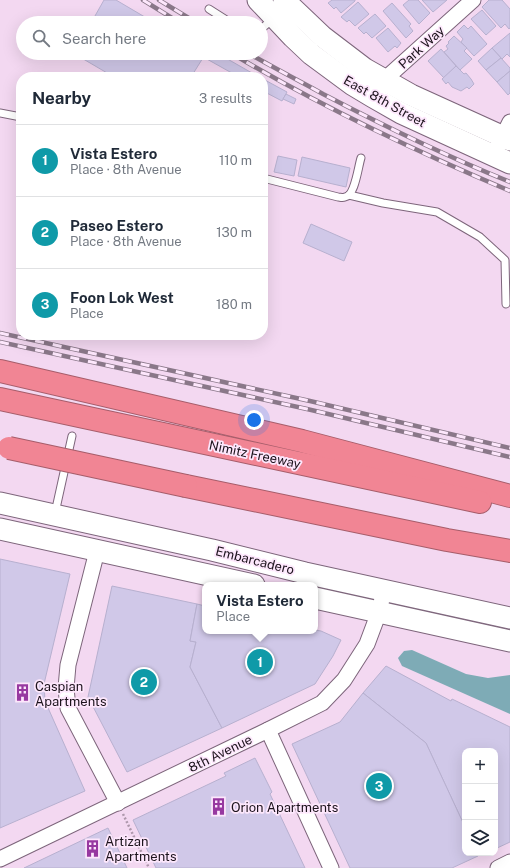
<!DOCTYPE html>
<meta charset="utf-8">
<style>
:root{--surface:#fff;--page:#f6f6f7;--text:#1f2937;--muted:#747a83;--line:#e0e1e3;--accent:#9738a0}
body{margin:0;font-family:"Public Sans",sans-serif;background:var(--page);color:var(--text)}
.controls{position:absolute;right:12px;bottom:12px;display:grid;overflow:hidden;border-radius:8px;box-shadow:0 4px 16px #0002}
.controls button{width:36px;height:36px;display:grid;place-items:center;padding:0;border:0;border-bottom:1px solid var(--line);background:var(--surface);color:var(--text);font:20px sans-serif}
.you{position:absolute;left:254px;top:420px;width:14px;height:14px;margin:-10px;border:3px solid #fff;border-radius:50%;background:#1a73e8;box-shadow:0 0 0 6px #1a73e833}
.badge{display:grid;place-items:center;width:26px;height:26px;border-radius:50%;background:var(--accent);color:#fff;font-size:13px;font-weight:700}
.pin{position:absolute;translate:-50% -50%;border:2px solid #fff;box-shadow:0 1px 4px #0006}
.popup{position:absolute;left:202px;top:582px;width:116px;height:52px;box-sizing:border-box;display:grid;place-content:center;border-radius:8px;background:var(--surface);filter:drop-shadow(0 1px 3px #0005);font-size:13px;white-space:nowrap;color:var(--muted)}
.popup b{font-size:15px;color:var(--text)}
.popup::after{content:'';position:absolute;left:50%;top:100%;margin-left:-8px;border:8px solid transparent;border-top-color:var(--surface)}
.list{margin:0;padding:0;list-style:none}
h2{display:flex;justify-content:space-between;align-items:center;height:52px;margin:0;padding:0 16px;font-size:17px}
h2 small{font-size:13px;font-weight:400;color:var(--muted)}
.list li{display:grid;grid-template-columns:26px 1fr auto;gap:12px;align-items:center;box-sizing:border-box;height:72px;padding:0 16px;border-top:1px solid var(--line)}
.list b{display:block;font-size:15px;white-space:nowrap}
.list p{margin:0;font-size:13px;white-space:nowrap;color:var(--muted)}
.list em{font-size:13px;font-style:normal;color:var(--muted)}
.icon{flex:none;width:22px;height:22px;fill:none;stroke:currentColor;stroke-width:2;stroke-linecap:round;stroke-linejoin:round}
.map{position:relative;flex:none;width:510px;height:868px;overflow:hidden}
.search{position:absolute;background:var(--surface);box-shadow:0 4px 16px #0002;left:16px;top:16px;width:252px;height:44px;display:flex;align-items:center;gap:10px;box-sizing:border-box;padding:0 14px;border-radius:22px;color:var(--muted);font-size:15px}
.panel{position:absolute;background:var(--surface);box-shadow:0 4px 16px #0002;left:16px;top:72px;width:252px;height:268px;border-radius:16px}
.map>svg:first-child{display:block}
.water{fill:#7eabb6}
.building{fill:#d0c8e8;stroke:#b7b0cf}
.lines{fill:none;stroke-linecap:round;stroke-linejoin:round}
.lane-casing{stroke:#7d657b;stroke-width:9}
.street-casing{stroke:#7d657b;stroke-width:17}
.secondary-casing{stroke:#7d657b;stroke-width:23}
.highway-casing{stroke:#a65d6a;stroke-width:24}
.path{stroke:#ae98ac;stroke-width:2.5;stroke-dasharray:2 2;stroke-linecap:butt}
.lane{stroke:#fff;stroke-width:7}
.street{stroke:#fff;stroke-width:15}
.secondary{stroke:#fff;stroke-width:21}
.highway{stroke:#f18594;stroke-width:22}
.rail-casing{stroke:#8a7889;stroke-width:4.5}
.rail{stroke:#fde7fc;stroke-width:3;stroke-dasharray:9;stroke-linecap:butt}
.highway-bridge-casing{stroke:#a65d6a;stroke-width:24;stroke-linecap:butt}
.highway-bridge{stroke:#f18594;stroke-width:22}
.labels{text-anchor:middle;stroke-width:3.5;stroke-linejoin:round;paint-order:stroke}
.street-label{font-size:13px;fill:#1c131c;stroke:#fde7fc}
.poi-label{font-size:13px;fill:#1c131c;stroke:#fde7fc;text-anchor:start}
</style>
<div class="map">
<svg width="510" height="868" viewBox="0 0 510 868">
<rect width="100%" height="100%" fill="#f3d8f1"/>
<path class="water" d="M412 650 466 674 488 678 510 675V714L402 666 398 658 404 651Z"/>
<g class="building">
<path d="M104 0H116L155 23H91Z"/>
<path d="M332 0H355V1L341 13 336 7 334 9 328 3Z"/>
<path d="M409 0H418L430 13 419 24 403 5Z"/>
<path d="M422 0H447L433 12Z"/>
<path d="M489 0H502L510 9V28L509 29 505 24 501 28 482 7Z"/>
<path d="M358 2 369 14 355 26 349 20 347 22 341 17Z"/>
<path d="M392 3 411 24 409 26 413 31 406 38 383 11Z"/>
<path d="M482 10 496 26 486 35 471 19Z"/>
<path d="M375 14 386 26 372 38 366 32 364 34 358 28Z"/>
<path d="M464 25 468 29 471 26 487 44 474 56 461 42 463 39 457 32Z"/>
<path d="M388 28 401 43 397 48 395 46 388 52 376 38Z"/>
<path d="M510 33V57L507 54 502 59 492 48Z"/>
<path d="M454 36 467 48 464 51 472 59 460 70 444 52 448 49 446 46 449 43 448 42Z"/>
<path d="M492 48 501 58 486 70 478 61Z"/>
<path d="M441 49 456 66 444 78 428 61Z"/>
<path d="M73 53H206L191 77H114Z"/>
<path d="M208 53H217L259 77H239L205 58Z"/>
<path d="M501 58 510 68V71L497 82 486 70Z"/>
<path d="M456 66 464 74 466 73 471 79 474 84 469 89 467 87 461 91 452 87 448 82 446 84 442 79Z"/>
<path d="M510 71V93L508 95 497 82Z"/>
<path d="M263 79 287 92 282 101 263 91Z"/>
<path d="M286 94 296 99 294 104 283 99Z"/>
<path d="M278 156 297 160 294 176 274 172Z"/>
<path d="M302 157 350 168 346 187 298 176Z"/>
<path d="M311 224 352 242 344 261 303 243Z"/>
<path d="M0 559 70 574 44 684 45 701 85 791 0 828Z"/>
<path d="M112 586 197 604 190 641 196 642 190 667 222 728 127 772 88 697Z"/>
<path d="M197 604 205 606V631H315V630L321 631 341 640 333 656 315 684 222 728 190 667 196 642 190 641Z"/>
<path d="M386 666 451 701 452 699 510 727V842L495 849V751H465V827L426 743 363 693Z"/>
<path d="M363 693 426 743 465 827V853H477L478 856 452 868H350L292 744 340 722Z"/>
<path d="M255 758 272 792 270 794 305 868H156L133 820 226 776 224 773Z"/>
<path d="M108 828 127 868H24Z"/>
</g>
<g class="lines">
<defs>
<g id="lane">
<path d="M209 9 231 23"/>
<path d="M261 29 273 19"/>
<path d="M0 113 21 117"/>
<path d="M263 178 338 197C340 197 342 198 345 197 355 196 358 167 361 158"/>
<path d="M349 195 383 203 437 212 480 237 505 260 506 304"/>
<path d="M55 513 72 436"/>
</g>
<g id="street">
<path d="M379 88 384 80 473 0"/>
<path d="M498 146 510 122"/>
<path d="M97 551 68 665 66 688 68 708 118 803"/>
<path d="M268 730 331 868"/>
<path d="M0 859 268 730 322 703 344 680 367 644 379 612 384 590"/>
<path d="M498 868 510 862"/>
</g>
<g id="secondary">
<path d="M258 0 293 37 311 54 353 85 373 97 401 113 510 163"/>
<path d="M284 0 323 37 365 69 411 95 510 140"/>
<path d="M0 503 212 550 305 573 510 618"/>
<path d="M0 529 254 585"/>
<path d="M315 598 510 641"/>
</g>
<g id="highway">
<path d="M0 371 302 441 510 496"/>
<path d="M0 399 480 502"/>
<path d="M186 486 447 540 510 551"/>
</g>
</defs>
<use href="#lane" class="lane-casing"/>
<use href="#street" class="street-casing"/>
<use href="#secondary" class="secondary-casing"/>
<use href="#highway" class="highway-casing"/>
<path class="path" d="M123 814 149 868"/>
<use href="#lane" class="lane"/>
<use href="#street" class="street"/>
<use href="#secondary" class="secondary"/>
<use href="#highway" class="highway"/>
<defs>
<g id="rail">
<path d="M143 0 180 23"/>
<path d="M159 0 197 23"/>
<path d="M231 53C320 106 415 151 510 191"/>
<path d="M248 53C272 67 298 80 323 94 384 126 446 156 510 182"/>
<path d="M0 333 310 401 510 448"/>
<path d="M0 342 307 409 510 457"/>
</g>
</defs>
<use href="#rail" class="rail-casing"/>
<use href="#rail" class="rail"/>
<defs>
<path id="highway-bridge" d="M9 448 186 486"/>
</defs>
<use href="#highway-bridge" class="highway-bridge-casing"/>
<use href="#highway-bridge" class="highway-bridge"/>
</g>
<defs>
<symbol id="building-bare" viewBox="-9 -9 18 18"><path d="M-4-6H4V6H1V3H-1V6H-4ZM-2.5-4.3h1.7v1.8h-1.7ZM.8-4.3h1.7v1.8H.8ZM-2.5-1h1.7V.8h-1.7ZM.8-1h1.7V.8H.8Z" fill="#9738a0" stroke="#fde7fc" stroke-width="2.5" paint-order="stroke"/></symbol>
</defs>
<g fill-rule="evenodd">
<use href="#building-bare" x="10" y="680" width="25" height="25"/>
<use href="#building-bare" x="206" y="794" width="25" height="25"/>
<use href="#building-bare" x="80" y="836" width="25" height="25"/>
</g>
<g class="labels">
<g class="street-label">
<text transform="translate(421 47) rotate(-42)" y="5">Park Way</text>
<text transform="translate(385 101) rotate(29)" y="5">East 8th Street</text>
<text transform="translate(255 454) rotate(12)" y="5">Nimitz Freeway</text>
<text transform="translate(255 560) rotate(14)" y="5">Embarcadero</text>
<text transform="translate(220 753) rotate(-26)" y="5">8th Avenue</text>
</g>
<g class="poi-label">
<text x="35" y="691">Caspian<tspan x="35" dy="15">Apartments</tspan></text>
<text x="231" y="812">Orion Apartments</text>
<text x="105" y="846">Artizan<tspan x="105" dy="15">Apartments</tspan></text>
</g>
</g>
</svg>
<div class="controls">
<button>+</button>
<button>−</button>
<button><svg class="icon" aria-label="layers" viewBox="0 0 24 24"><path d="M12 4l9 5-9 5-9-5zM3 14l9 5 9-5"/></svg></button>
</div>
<div class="you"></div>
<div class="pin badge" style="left:260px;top:662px;background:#0f9aa8">1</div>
<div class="popup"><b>Vista Estero</b>Place</div>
<div class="pin badge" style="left:144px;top:682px;background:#0f9aa8">2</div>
<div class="pin badge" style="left:379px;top:786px;background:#0f9aa8">3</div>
<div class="search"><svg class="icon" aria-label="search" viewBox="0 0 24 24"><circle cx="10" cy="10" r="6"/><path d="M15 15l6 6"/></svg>Search here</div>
<section class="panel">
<h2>Nearby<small>3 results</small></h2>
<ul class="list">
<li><span class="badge" style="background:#0f9aa8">1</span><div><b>Vista Estero</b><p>Place · 8th Avenue</p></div><em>110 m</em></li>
<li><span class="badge" style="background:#0f9aa8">2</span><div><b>Paseo Estero</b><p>Place · 8th Avenue</p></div><em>130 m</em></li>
<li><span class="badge" style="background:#0f9aa8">3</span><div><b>Foon Lok West</b><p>Place</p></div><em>180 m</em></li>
</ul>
</section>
</div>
